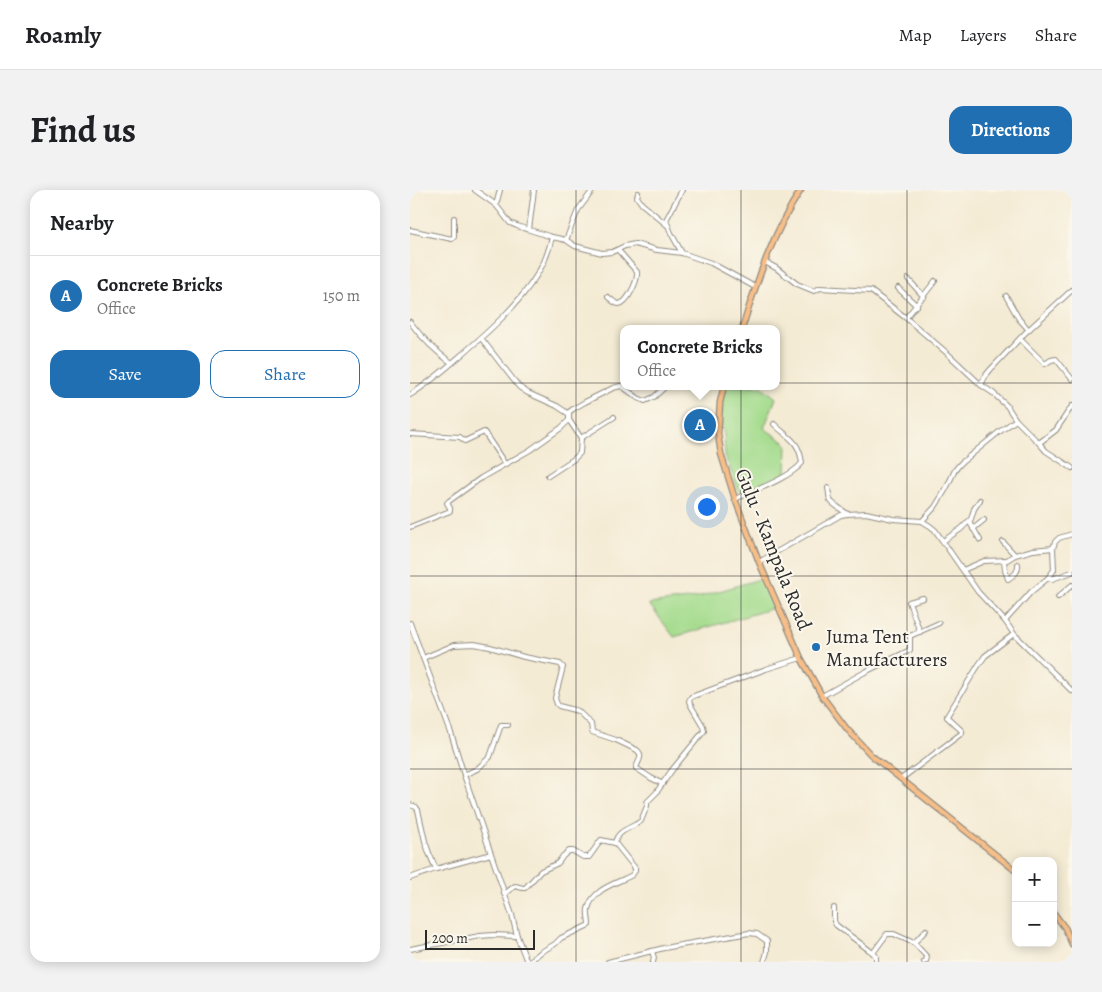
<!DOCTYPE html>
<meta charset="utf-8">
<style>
:root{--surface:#fff;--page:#f2f2f2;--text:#202124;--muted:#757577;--line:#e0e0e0;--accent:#1f6fb2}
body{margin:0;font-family:Alegreya,serif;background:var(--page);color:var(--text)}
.controls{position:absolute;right:15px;bottom:15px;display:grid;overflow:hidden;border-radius:10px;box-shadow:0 2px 12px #0003}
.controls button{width:45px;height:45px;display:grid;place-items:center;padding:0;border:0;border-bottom:1px solid var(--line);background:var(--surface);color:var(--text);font:25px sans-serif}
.scale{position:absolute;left:15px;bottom:12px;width:110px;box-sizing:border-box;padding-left:5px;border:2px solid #2b2b2b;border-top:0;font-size:14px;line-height:18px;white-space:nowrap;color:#2b2b2b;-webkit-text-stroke:4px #fbf7ec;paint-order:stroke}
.you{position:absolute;left:296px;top:316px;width:18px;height:18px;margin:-12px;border:4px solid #fff;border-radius:50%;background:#1a73e8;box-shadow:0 0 0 8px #1a73e833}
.badge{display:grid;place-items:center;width:32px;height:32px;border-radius:50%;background:var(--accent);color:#fff;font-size:16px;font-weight:700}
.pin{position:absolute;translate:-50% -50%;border:2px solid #fff;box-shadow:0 1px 5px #0006}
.popup{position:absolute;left:210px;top:135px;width:160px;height:65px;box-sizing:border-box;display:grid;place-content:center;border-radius:10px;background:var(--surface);filter:drop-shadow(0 1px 4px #0005);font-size:16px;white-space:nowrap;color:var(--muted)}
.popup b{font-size:19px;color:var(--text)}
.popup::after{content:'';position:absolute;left:50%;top:100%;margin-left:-10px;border:10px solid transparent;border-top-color:var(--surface)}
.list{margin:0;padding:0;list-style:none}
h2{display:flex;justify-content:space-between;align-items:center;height:65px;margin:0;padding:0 20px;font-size:21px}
h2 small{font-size:16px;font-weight:400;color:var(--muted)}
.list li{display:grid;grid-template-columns:32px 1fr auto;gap:15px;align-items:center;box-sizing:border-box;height:80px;padding:0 20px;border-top:1px solid var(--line)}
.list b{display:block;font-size:19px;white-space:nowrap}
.list p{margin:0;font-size:16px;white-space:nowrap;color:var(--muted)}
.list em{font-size:16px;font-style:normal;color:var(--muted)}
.actions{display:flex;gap:10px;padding:15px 20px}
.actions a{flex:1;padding:11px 0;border:1px solid var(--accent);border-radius:15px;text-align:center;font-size:18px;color:var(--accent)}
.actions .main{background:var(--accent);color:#fff}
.map{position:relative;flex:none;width:662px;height:772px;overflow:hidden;border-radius:15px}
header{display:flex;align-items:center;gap:30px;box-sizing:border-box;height:70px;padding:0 25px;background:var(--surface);border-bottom:1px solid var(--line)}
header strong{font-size:24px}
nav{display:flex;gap:28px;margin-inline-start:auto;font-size:18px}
.intro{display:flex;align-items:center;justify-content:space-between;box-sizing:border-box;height:120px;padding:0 30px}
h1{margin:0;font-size:35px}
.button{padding:12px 22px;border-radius:15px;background:var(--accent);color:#fff;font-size:18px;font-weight:700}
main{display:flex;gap:30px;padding:0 30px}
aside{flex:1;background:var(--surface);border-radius:15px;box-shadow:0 2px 12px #0003}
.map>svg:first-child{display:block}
.green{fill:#a5dc8e;stroke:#68845c}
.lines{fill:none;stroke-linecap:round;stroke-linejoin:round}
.minor-casing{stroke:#908b80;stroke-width:6}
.major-casing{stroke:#908b80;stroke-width:7}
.minor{stroke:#fff;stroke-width:4}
.major{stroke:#f7be88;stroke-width:4.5}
.grid{fill:none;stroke:#2b2b2b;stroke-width:1;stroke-opacity:0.55}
.poi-dot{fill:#1f6fb2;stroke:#fbf7ec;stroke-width:2}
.labels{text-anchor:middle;stroke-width:4;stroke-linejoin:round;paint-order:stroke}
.street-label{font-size:20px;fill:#2b2b2b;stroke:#fbf7ec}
.poi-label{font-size:20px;fill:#2b2b2b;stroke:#fbf7ec;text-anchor:start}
</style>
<header>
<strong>Roamly</strong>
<nav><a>Map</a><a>Layers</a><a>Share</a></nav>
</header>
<div class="intro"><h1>Find us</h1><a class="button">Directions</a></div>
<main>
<aside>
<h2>Nearby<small></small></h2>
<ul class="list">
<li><span class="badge">A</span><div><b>Concrete Bricks</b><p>Office</p></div><em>150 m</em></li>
</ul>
<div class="actions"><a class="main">Save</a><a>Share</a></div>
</aside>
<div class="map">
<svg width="662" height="772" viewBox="0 0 662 772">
<rect width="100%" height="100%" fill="#fbf7ec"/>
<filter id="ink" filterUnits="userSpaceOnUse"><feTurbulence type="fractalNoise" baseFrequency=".02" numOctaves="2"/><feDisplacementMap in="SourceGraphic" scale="10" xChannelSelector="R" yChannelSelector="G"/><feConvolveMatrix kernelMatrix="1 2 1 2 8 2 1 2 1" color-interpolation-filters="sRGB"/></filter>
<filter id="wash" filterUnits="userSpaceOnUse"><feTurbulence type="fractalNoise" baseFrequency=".0096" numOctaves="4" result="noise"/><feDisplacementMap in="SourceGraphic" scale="20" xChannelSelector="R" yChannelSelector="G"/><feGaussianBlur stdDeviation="1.12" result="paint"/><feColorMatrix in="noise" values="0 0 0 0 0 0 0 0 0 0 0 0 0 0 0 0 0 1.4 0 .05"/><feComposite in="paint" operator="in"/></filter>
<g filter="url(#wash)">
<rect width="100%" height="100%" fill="#f4ebd4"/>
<g class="green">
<path d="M316 196H351L366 208 354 238 377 254 376 284 357 293 355 291 330 304 315 266 314 245 311 233 313 206Z"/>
<path d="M353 388 364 418 264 447 239 414 286 408Z"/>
</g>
</g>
<g filter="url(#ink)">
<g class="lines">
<defs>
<g id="minor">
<path d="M65 0 86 15 100 33 107 36 142 47 156 50 165 56 192 63 202 62 215 56 225 54 247 60 272 63 301 73 345 97"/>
<path d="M272 0 256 30 261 43 272 63"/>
<path d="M228 3 227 7 232 14 257 35"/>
<path d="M86 15 90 0"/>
<path d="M119 39 124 0"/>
<path d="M0 40 42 49 44 47V28"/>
<path d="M156 50 168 20 183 0"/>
<path d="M355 72 366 78 387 94 404 101 410 98 461 101 496 128 537 163 571 195"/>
<path d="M498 89 514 107"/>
<path d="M488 98 507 116"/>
<path d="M662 100 615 143 581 179 576 185 571 195 583 203 597 216 606 230 629 253 636 261 662 278"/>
<path d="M596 106 609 129 619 140"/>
<path d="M198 107C201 109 205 114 209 114 218 113 228 90 227 82L208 60"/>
<path d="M496 128 525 91"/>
<path d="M0 132C12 148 26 162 42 173"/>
<path d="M610 149 635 174 641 170 646 169 662 189"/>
<path d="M0 205C18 194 33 181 49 167 77 143 109 115 128 83 135 72 139 60 142 47"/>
<path d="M159 224V222L163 219 175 212 203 198 211 196 213 197 228 208 235 211 244 207 256 196"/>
<path d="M0 244 50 247 55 251 74 242 95 274"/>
<path d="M171 248 204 227"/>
<path d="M629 253 646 240 662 216"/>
<path d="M138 286 164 269 170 263 171 248 159 230"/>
<path d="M418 298C419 302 419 307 420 310 423 315 432 319 437 324"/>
<path d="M325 309C343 301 380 288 392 273 389 250 379 249 364 234"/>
<path d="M512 331 525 317 536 299 545 280 551 273 589 242 606 230"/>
<path d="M559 331 570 350"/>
<path d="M0 337 40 321V318L37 313 39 311 71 288 120 260 151 238 159 230V224L147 216 118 203 109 197 71 148"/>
<path d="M563 339 574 330"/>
<path d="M533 351 551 339 561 329 564 319 570 310"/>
<path d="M593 352 605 365"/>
<path d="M594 370 595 380 598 389C604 385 609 382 608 374"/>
<path d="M349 372 431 325 437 324 456 323 483 329 512 331 520 336 525 340 568 402 595 431 604 444 662 501"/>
<path d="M553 380 574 371 597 370 605 365 623 360 643 358"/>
<path d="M638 388 642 389 662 382"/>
<path d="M648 407 662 395"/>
<path d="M595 431 621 402 638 388 644 380 643 358 645 352 649 348 662 344"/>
<path d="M0 433 41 543 54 585 102 725 107 746 117 772"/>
<path d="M510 442 499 412 513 408"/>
<path d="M13 468 44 455 64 454 80 457 114 467 150 474 153 477 145 508 147 514 149 516 168 521 181 534 182 542 206 550 227 560C234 566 228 571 226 578L241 588 253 594"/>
<path d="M412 506 455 482 500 460V446L529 433"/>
<path d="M54 585 67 579 80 567 91 535H98"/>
<path d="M491 589 552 543V541L537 527V526L568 476 575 466 604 444"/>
<path d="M0 615 6 617 8 620 15 651 19 663 26 679"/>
<path d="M205 653C207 640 222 638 231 631L237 616V612L246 603 262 580 294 541 293 536 280 514 279 511 281 507 356 479 391 468"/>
<path d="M0 688 26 679 81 664"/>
<path d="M94 704 105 696 113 698H115L131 681 148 673 153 666 159 661H163L173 667H179L191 650 205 653 225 678V681L222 685C206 694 183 698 178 719 177 724 179 729 179 735L151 748 145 754 131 762 119 772"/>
<path d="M424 718V731L426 735 463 763 466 766V772"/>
<path d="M0 759 70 746 83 745 107 746"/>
<path d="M242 761 244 768 243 772"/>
<path d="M463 763 477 744H484L504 753"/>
<path d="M198 772 254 758 339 743 347 744 357 751V762L354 772"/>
<path d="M514 772 516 771 517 767 504 753 516 740"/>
</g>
<g id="major">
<path d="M332 139C347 91 363 42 391 0"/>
<path d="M314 196 310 212 308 244 311 264 325 309 349 372 391 468 412 506 437 539 461 565 606 681"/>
<path d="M643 722 655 738 662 754"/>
</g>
</defs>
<use href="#minor" class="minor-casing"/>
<use href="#major" class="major-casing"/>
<use href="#minor" class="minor"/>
<use href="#major" class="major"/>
</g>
</g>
<path class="grid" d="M166 0V772M331 0V772M497 0V772M0 193H662M0 386H662M0 579H662"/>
<circle class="poi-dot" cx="406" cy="457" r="5"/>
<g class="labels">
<g class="street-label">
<text transform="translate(364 359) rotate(68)" y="7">Gulu - Kampala Road</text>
</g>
<g class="poi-label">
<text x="416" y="453">Juma Tent<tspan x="416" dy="23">Manufacturers</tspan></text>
</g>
</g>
</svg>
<div class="controls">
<button>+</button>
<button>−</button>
</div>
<div class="scale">200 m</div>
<div class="you"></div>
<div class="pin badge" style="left:290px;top:235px">A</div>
<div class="popup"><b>Concrete Bricks</b>Office</div>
</div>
</main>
